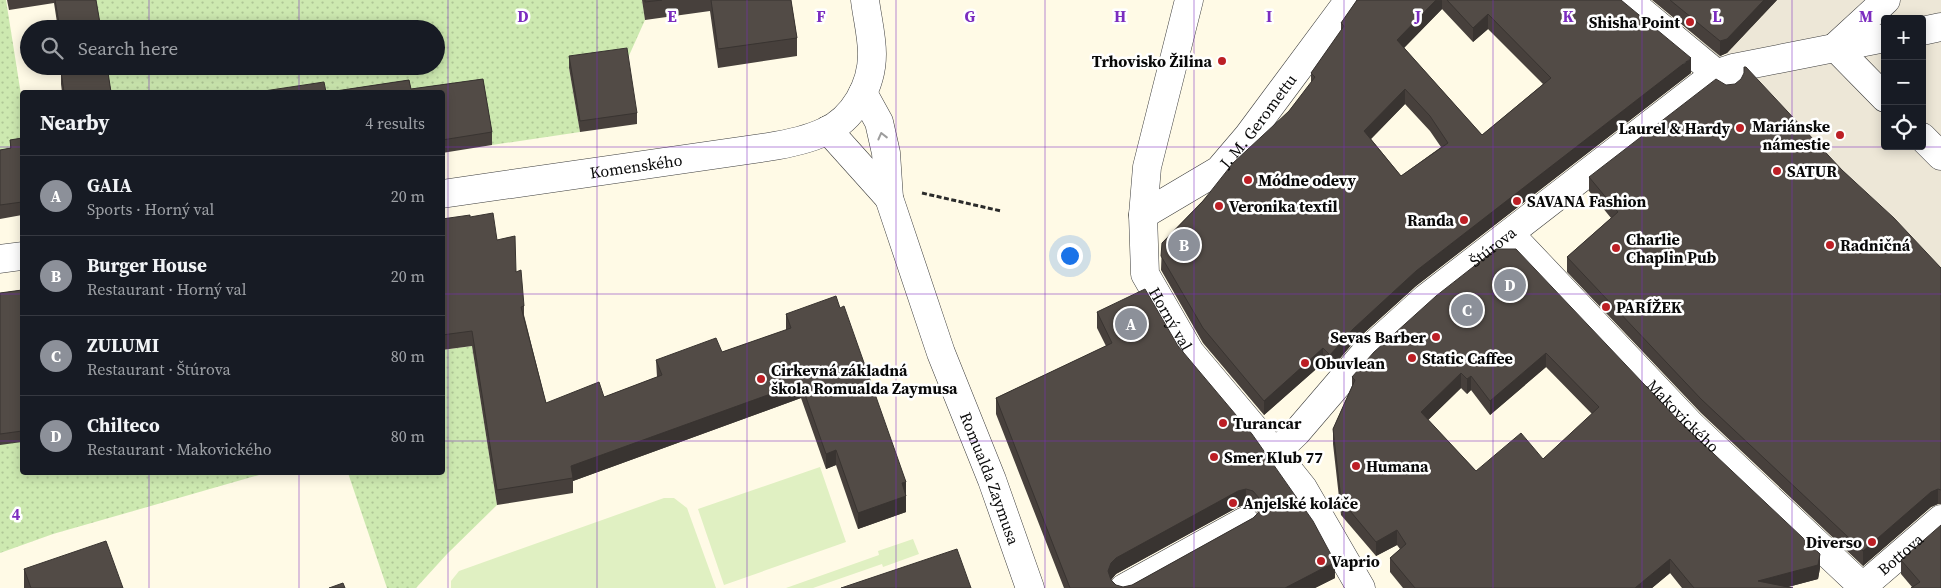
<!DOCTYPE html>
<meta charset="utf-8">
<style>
:root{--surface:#171b24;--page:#242831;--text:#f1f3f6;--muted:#9ea1a6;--line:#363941;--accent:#8c9099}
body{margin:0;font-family:"Source Serif 4",serif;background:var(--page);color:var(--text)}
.controls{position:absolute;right:15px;top:15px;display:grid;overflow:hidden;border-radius:5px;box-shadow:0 2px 12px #0003}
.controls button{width:45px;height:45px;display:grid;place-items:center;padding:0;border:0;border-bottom:1px solid var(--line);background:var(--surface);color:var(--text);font:25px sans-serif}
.you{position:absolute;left:1069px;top:255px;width:18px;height:18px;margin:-12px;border:4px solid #fff;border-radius:50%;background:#1a73e8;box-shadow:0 0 0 8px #1a73e833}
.badge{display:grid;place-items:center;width:32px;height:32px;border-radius:50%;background:var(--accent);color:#fff;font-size:16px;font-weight:700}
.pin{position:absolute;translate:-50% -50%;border:2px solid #fff;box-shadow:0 1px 5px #0006}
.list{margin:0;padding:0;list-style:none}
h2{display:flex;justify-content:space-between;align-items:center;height:65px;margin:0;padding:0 20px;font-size:21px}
h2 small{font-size:16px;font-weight:400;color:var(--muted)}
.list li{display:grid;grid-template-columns:32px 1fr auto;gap:15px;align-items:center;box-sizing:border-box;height:80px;padding:0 20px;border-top:1px solid var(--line)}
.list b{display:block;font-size:19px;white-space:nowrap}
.list p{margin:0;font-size:16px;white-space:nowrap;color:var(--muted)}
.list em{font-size:16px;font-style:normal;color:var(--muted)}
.icon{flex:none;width:28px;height:28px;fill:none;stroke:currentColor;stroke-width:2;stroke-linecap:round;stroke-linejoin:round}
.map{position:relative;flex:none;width:1941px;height:588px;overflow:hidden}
.search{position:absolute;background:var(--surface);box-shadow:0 2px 12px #0003;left:20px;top:20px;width:425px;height:55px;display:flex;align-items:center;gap:12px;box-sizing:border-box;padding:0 18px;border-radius:28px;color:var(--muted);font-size:19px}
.panel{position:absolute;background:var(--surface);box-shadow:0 2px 12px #0003;left:20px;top:90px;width:425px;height:385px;border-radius:5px}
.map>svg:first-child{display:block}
.grass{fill:url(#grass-dots)}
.pitch{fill:#e0f0c2}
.plaza{fill:#ede7d7;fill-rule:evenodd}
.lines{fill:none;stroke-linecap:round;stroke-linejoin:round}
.minor-tunnel{stroke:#dad6c5;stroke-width:28;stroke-dasharray:28 14;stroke-linecap:butt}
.minor-casing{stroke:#3c3c3c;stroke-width:29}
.path{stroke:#2b2b2b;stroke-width:3;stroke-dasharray:5 2.5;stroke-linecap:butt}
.minor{stroke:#fff;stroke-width:28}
.wall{fill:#47403c;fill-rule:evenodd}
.shaded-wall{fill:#393431}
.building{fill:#524b46;stroke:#393431;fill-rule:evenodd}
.oneway{stroke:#9d9d9d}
.grid{fill:none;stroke:#7b2cbf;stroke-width:1;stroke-opacity:0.55}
.poi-dot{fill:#bc1f25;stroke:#fff;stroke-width:2}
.labels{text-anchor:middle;stroke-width:5;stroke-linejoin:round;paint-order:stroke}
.poi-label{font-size:16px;font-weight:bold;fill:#090909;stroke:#fff;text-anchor:start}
.street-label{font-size:16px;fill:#090909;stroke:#fff}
.grid-label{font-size:16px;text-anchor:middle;font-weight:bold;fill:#7b2cbf;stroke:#fff;stroke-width:5;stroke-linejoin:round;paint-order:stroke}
</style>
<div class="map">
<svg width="1941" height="588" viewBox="0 0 1941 588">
<defs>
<pattern id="grass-dots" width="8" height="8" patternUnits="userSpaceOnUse" patternTransform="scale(1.25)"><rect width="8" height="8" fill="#cde9b0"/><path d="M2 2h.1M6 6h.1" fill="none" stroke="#afc696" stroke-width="1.8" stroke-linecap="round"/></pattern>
</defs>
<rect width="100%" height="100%" fill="#fffae6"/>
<g class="grass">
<path d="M0 0H6L22 101V151L0 163Z"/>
<path d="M96 0H642L645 20 627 60 569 68 580 132 492 145 442 92H111L107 66H436V29H101Z"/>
<path d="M472 346 497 505 447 554 416 588H387L348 473 442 472 443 350Z"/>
<path d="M0 358 17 405 22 443V472L266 473 53 534 0 553Z"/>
</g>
<g class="pitch">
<path d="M820 467 846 542 724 585 698 509Z"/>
<path d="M664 498H674L687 508 716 588H451V581L459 571Z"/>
<path d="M913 539 919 554 883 567 882 564 813 588H786L879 555 878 551Z"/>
</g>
<path class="plaza" d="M1777 0H1941V284L1722 59ZM1885 19H1922V146H1885Z"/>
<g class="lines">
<path class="minor-tunnel" d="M1709 49 1757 0"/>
<defs>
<g id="minor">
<path id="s1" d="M1189 0 1147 167 1143 215 1145 274 1190 352 1275 453 1303 488 1361 588"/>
<path d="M1628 0 1729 84"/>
<path d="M1922 31 1941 27"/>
<path id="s2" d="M863 93 879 122 886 153 889 198 941 353 992 480 1030 588"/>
<path d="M1885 98 1835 47 1886 0"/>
<path d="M828 130 889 198"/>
<path d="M1922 137 1941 156"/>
<path id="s3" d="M442 194 768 147C787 144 807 140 824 132 854 119 872 85 872 54 872 36 867 17 865 0"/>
<path id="s4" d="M1143 215 1219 170 1248 136 1349 0"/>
<path id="s5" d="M1510 234 1690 424 1864 588"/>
<path d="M0 259 22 256"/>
<path id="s6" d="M1275 453 1297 432 1363 355 1426 298 1715 74 1733 68 1885 38"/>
<path d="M1124 588 1245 521"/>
<path id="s7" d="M1861 588 1941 519"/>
</g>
</defs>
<use href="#minor" class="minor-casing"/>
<path class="path" d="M922 193 1001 211"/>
<use href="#minor" class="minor"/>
</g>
<g class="wall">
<path d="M7 0H96L101 29H58L54 3 9 10Z"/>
<path d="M642 0H791L797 38V56L718 68 710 11 645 20Z"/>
<path d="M1357 0H1621L1691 73 1416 286 1353 343 1330 370 1323 363 1264 415 1203 343 1161 270 1162 243 1289 111 1311 83V73L1341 31V23ZM1442 9 1473 42 1488 29 1543 84 1482 135 1404 48ZM1405 104 1430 131 1441 147 1401 176 1371 139Z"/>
<path d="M1652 0H1777L1727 53 1720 56Z"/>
<path d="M569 56 637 113V124L580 132 569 68Z"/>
<path d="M64 66H107L111 92H62L61 84V71H65Z"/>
<path d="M483 79 492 132V145L442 153V92H329L409 80 411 89Z"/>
<path d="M22 138V215L0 219V150L10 148V140Z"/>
<path d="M1842 170 1941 268V504H1938L1931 507 1863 566 1701 413 1567 272V257L1611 218 1589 191V177Z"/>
<path d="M470 217 497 240 516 272 524 306V315L546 403 604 397 657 377 656 360 722 352 786 330V314L840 308 906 482V512L858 529 836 465 826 469 801 398 573 481V493L497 505 472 346 442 350V219Z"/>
<path d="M1496 249 1820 568 1818 579 1788 587 1793 588H1682L1670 573 1652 588H1403L1390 572V558L1400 549 1397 545 1376 556 1341 515 1333 444V429L1352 386V377ZM1546 367 1592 414 1543 459 1476 471 1428 420 1461 388 1467 394 1471 390 1490 415Z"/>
<path d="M22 290V443V442L0 445V293Z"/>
<path d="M1097 312 1178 346 1335 578 1315 588H1064L996 414V398L1106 346 1097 328ZM1246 505 1253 507 1258 513 1253 518 1132 585 1123 587 1116 585 1111 580 1116 574 1238 507Z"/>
<path d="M1901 560 1941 588 1912 587 1901 574Z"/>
<path d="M24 569 123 588H24Z"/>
</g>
<g class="shaded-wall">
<path d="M1436 0H1442V9L1397 55V40Z"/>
<path d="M1764 0H1777L1727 53 1720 56V41Z"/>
<path d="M1488 14V29L1473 42V28Z"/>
<path d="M1691 58V73L1416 286 1353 343 1330 370V355L1353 329 1416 271Z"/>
<path d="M1405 89V104L1364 146V131Z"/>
<path d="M1323 348V363L1264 415V401Z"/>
<path d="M1546 353V367L1490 415V401Z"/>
<path d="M1461 373V388L1421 427V412Z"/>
<path d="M1471 376V390L1467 394V379Z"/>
<path d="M801 383V398L573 481 571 466Z"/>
<path d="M836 450V465L826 469V454Z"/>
<path d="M906 482V512L858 529V513L902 483Z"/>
<path d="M1246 489V505L1238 507 1116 574 1111 580 1108 571 1111 563 1116 558 1238 491Z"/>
<path d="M1938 489V504L1931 507 1863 566V551L1931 492Z"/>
<path d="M1397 530V545L1376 556V542Z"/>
<path d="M1820 554V568L1818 579 1784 588 1758 581Z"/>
<path d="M1670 559V573L1652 588H1635Z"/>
<path d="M1335 562V578L1315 588H1285Z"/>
</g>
<g class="building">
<path d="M55 0H96L101 29H60Z"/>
<path d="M645 0H662L645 2Z"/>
<path d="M711 0H791L797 38 718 49Z"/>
<path d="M1357 0H1436L1397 40 1482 135 1551 78 1488 14 1473 28 1447 0H1621L1691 58 1416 271 1353 329 1330 355 1323 348 1264 401 1203 328 1161 256 1162 243 1203 201 1233 163 1289 111 1315 77 1311 73 1344 26 1341 23ZM1405 89 1430 116 1448 143 1401 176 1364 131Z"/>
<path d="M1670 0H1764L1727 39 1720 41Z"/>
<path d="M627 48 637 113 580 121 569 56Z"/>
<path d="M66 66H107L111 92H64L61 71 67 70Z"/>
<path d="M1744 67H1746L1842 170 1894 218 1941 268V490L1938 489 1931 492 1863 551 1701 399 1567 257 1618 212 1589 177 1716 79 1726 85 1735 84 1741 79 1744 73Z"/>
<path d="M483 79 492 132 442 140V92H329L409 80 411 89Z"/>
<path d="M324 82 326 92H264V91Z"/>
<path d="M22 138V202L0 205V150L11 148 10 140Z"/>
<path d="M493 213 497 240 515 236 516 272 521 270 524 306 521 307 546 403 599 382 604 397 662 375 656 360 716 338 722 352 791 328 786 314 836 296 840 308 844 306 906 482 902 483 906 496 858 513 836 450 826 454 801 383 571 466 573 478 497 490 472 331 442 335V219L470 215V217Z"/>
<path d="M1496 249H1516L1679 421 1820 554 1818 565 1758 581 1793 588H1694L1670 559 1635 588H1415L1390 558 1406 544 1397 530 1376 542 1341 500 1333 429 1355 380 1352 377 1374 352 1436 296ZM1546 353 1599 407 1543 459 1521 433 1476 471 1421 412 1461 373 1467 379 1471 376 1490 401Z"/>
<path d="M1145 289 1178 346 1252 434 1313 521 1335 562 1285 588H1070L996 398 1112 343 1097 312ZM1246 489 1253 491 1259 498 1261 506 1259 512 1253 518 1132 585 1123 587 1116 585 1111 580 1108 571 1111 563 1116 558 1238 491Z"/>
<path d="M22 290V432V431L0 434V293Z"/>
<path d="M1941 525V588H1911L1920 582 1901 560Z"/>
<path d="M106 541 123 588H31L24 569Z"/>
<path d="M957 549 971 588H841Z"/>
<path d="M343 583 345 588H329Z"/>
</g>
<defs><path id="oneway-chevron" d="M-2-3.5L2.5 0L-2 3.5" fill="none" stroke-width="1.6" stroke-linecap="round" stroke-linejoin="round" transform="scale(1.25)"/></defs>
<use class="oneway" href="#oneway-chevron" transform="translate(882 136) rotate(-104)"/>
<path class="grid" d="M149 0V29M299 0V29M448 0V588M597 0V588M747 0V588M896 0V588M1045 0V588M1194 0V588M1344 0V588M1493 0V588M1642 0V588M1792 0V588M149 66V92M299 66V92M0 147H22M442 147H1941M0 294H22M442 294H1941M0 441H22M442 441H1941M149 472V588M299 472V588"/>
<g class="poi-dot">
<circle cx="1690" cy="22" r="5"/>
<circle cx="1222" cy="61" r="5"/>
<circle cx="1740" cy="128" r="5"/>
<circle cx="1840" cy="135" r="5"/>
<circle cx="1777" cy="171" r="5"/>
<circle cx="1248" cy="180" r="5"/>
<circle cx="1517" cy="201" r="5"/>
<circle cx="1219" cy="206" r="5"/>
<circle cx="1464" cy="220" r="5"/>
<circle cx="1830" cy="245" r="5"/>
<circle cx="1616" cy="248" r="5"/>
<circle cx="1606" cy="307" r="5"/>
<circle cx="1436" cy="337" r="5"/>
<circle cx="1412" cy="358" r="5"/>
<circle cx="1305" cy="363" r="5"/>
<circle cx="761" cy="379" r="5"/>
<circle cx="1223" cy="423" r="5"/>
<circle cx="1214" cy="457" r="5"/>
<circle cx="1356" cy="466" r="5"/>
<circle cx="1233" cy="503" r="5"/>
<circle cx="1872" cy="542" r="5"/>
<circle cx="1321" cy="561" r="5"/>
</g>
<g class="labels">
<g class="poi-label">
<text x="1680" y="28" text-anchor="end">Shisha Point</text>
<text x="1212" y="67" text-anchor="end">Trhovisko Žilina</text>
<text x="1830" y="132" text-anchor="end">Mariánske<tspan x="1830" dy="18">námestie</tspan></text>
<text x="1730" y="134" text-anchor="end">Laurel &amp; Hardy</text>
<text x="1787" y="177">SATUR</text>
<text x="1258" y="186">Módne odevy</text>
<text x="1527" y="207">SAVANA Fashion</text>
<text x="1229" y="212">Veronika textil</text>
<text x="1454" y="226" text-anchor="end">Randa</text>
<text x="1626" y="245">Charlie<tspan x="1626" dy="18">Chaplin Pub</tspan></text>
<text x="1840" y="251">Radničná</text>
<text x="1616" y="313">PARÍŽEK</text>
<text x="1426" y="343" text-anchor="end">Sevas Barber</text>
<text x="1422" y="364">Static Caffee</text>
<text x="1315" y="369">Obuvlean</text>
<text x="771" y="376">Cirkevná základná<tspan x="771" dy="18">škola Romualda Zaymusa</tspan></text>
<text x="1233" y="429">Turancar</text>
<text x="1224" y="463">Smer Klub 77</text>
<text x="1366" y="472">Humana</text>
<text x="1243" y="509">Anjelské koláče</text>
<text x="1862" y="548" text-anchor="end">Diverso</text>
<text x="1331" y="567">Vaprio</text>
</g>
<g class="street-label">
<text dy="6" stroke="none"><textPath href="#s4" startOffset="151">J. M. Geromettu</textPath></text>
<text dy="6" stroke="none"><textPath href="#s3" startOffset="196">Komenského</textPath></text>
<text dy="6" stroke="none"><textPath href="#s6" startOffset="301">Štúrova</textPath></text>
<text dy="6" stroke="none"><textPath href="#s1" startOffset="331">Horný val</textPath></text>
<text dy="6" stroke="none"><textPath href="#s5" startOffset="251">Makovického</textPath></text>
<text dy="6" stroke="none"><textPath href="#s2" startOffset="408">Romualda Zaymusa</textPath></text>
<text dy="6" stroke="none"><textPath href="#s7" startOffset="52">Bottova</textPath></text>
</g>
</g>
<g class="grid-label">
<text x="523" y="22">D</text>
<text x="672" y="22">E</text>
<text x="821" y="22">F</text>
<text x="970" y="22">G</text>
<text x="1120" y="22">H</text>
<text x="1269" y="22">I</text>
<text x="1418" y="22">J</text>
<text x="1568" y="22">K</text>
<text x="1717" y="22">L</text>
<text x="1866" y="22">M</text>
<text x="16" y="520">4</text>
</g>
</svg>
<div class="controls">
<button>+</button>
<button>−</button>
<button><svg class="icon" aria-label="locate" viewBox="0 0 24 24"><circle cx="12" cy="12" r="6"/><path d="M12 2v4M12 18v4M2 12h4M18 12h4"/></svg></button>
</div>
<div class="you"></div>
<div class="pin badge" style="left:1131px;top:324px">A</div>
<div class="pin badge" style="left:1184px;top:245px">B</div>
<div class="pin badge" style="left:1467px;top:310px">C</div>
<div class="pin badge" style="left:1510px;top:285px">D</div>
<div class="search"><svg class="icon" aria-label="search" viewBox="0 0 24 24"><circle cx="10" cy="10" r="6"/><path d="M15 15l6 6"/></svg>Search here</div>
<section class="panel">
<h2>Nearby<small>4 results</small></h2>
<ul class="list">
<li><span class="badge">A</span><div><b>GAIA</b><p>Sports · Horný val</p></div><em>20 m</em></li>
<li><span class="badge">B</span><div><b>Burger House</b><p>Restaurant · Horný val</p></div><em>20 m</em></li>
<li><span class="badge">C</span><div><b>ZULUMI</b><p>Restaurant · Štúrova</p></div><em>80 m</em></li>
<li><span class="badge">D</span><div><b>Chilteco</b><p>Restaurant · Makovického</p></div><em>80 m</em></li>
</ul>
</section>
</div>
